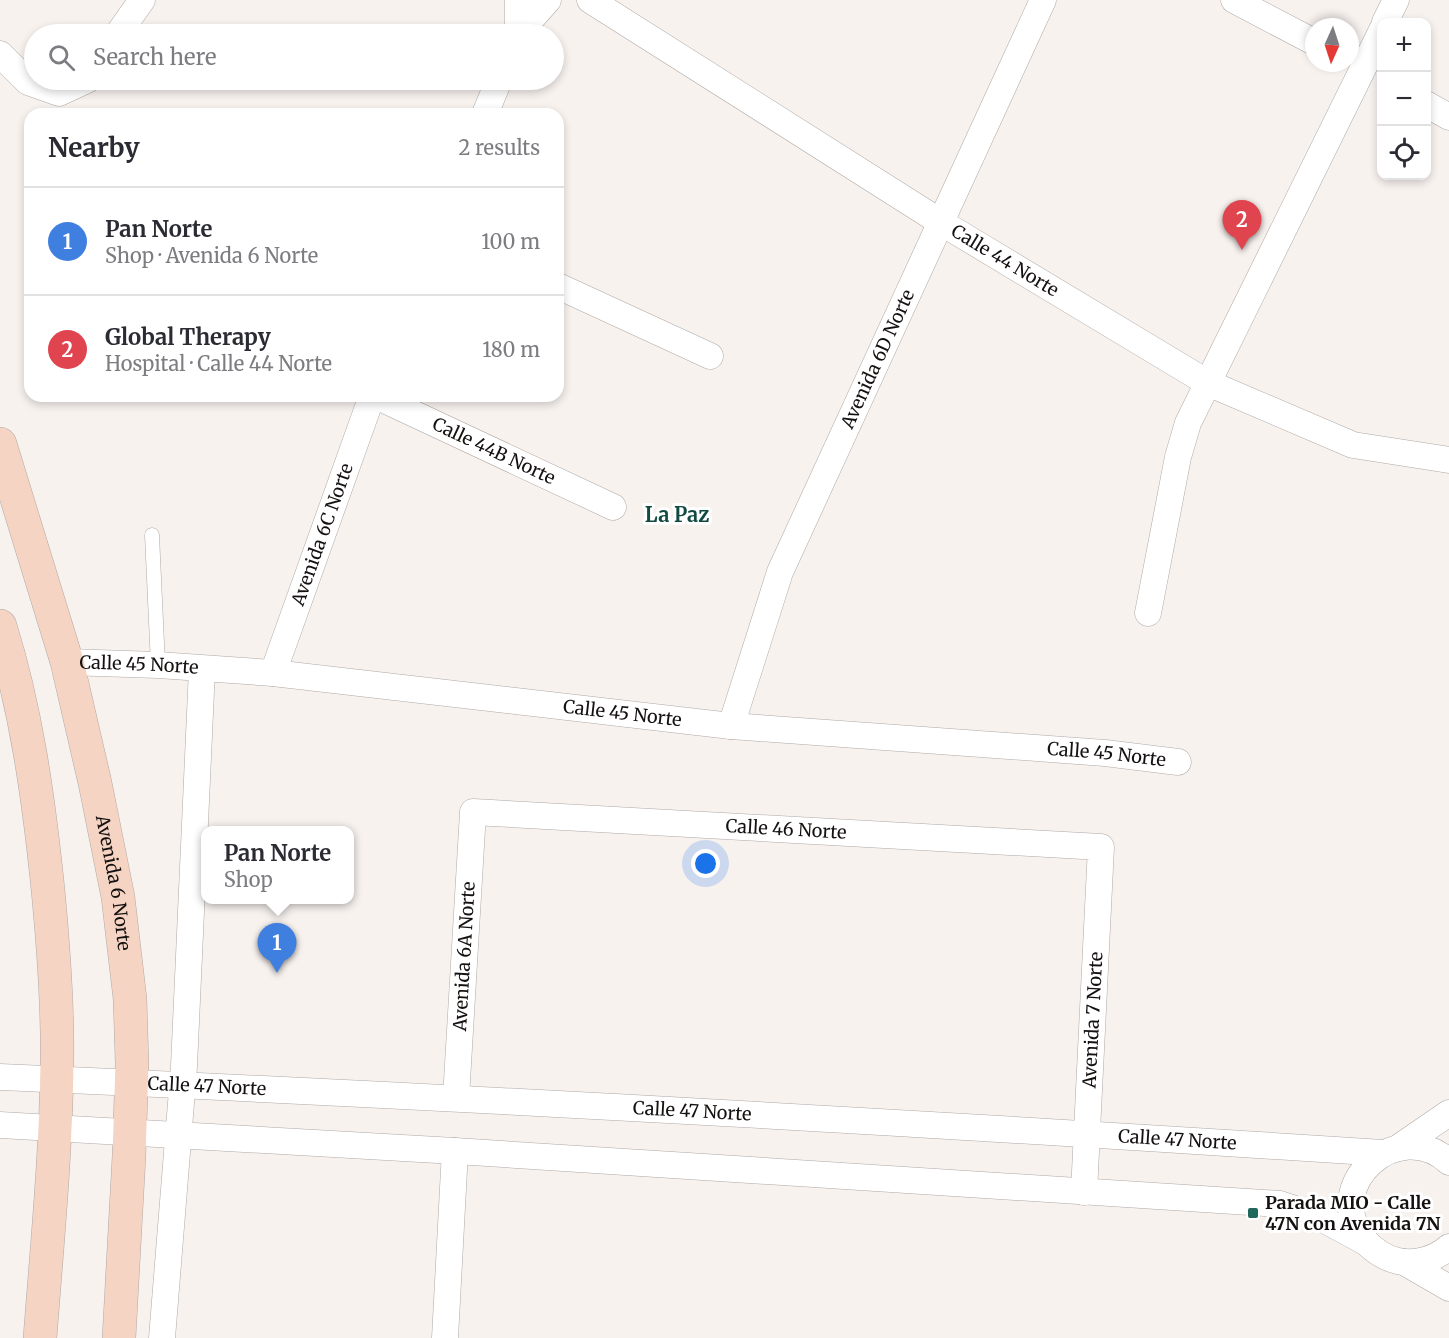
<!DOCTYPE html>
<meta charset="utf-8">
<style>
:root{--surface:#fff;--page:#f7f7f7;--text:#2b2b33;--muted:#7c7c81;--line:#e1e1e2;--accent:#d93025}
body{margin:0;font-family:Merriweather,serif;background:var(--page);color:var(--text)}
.controls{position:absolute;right:18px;top:18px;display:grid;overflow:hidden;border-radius:12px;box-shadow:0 3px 9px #0003}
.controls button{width:54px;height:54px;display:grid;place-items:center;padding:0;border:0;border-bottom:2px solid var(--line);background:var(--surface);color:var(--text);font:30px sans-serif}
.compass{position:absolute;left:1305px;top:18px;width:54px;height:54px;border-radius:50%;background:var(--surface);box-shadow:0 3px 9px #0003;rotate:183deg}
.you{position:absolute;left:706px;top:864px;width:21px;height:21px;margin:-15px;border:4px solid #fff;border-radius:50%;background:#1a73e8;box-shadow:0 0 0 9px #1a73e833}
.badge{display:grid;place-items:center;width:39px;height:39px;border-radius:50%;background:var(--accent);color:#fff;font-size:20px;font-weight:700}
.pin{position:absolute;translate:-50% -50px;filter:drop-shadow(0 2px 3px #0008)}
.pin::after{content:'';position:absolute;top:32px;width:21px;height:18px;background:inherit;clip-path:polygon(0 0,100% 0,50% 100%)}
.popup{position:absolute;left:201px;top:826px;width:153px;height:78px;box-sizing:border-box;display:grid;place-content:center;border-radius:12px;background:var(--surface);filter:drop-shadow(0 2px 4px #0005);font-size:20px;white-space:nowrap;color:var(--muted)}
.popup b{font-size:22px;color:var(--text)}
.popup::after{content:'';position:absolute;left:50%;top:100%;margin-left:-12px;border:12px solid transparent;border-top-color:var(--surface)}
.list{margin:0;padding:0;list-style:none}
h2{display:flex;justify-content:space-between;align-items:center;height:78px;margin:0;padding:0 24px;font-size:26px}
h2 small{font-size:20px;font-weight:400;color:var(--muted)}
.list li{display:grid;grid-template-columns:39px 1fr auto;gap:18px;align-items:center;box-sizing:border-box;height:108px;padding:0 24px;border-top:2px solid var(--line)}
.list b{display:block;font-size:22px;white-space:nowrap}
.list p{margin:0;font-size:20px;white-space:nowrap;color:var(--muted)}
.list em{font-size:20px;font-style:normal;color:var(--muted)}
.icon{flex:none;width:33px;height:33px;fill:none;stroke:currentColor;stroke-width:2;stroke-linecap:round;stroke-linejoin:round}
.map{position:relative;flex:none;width:1449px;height:1338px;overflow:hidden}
.search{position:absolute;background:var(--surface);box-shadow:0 3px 9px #0003;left:24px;top:24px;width:540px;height:66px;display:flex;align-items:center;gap:15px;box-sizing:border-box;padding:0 21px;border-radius:33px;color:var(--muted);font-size:22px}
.panel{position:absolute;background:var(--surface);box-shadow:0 3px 9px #0003;left:24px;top:108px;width:540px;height:294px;border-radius:18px}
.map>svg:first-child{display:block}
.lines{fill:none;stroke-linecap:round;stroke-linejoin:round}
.service-casing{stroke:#afa9a6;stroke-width:15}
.minor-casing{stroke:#afa9a6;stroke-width:27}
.secondary-casing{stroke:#afa9a6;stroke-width:34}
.service{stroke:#fff;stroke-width:14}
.minor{stroke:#fff;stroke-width:26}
.secondary{stroke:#f5d4c3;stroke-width:33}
.poi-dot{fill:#21685c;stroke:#fff;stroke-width:2}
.labels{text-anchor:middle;stroke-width:6;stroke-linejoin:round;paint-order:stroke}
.street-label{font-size:18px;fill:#141110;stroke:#fff}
.poi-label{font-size:18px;font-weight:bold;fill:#141110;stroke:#fff;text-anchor:start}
.neighbourhood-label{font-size:20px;font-weight:bold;fill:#104a41;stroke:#fff}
</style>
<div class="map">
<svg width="1449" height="1338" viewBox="0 0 1449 1338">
<rect width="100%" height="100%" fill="#f8f2ef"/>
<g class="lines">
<defs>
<path id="service" d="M152 535 158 665"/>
<g id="minor">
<path d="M518 0V34"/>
<path id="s1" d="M590 0 942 223 1208 383 1353 445 1449 460"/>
<path d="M1234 0 1314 42"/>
<path d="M1385 22 1396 0"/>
<path d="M118 34 142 0"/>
<path d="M518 34 548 0"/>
<path d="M0 54 28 82 59 93 87 80"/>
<path d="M1426 104 1449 117"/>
<path d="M485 114 499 80"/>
<path d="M558 286 710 356"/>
<path id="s2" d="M376 396 613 507"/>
<path d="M1148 613 1178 457 1188 423 1382 30"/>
<path id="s3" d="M67 662 158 665 273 673 731 726 1105 753 1178 762"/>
<path id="s4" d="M273 673 372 396"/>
<path id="s5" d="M731 726 780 572 1043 0"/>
<path id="s6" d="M0 1077C461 1097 922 1123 1383 1153"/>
<path id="s7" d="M456 1098 473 812 1101 847 1084 1192"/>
<path d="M0 1125 455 1151 1280 1204 1319 1217 1367 1243"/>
<path d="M1398 1148 1449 1113"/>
<path d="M1449 1162C1398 1115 1321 1185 1363 1239 1372 1249 1384 1258 1398 1261 1416 1265 1435 1259 1449 1247"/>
<path d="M1404 1262 1449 1288"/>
<path d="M162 1338 184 1066 202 669"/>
<path d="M445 1338 455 1151"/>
</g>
<g id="secondary">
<path id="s8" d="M0 444 67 662 95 783 118 897 130 999 132 1063 129 1156 119 1338"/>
<path d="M0 626C26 709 38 795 47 880 53 940 58 1001 57 1062 56 1154 47 1246 40 1338"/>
</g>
</defs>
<use href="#service" class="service-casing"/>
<use href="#minor" class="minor-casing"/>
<use href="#secondary" class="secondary-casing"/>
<use href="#service" class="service"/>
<use href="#minor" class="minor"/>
<use href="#secondary" class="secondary"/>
</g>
<rect class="poi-dot" x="1247" y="1207" width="12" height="12" rx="3"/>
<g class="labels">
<g class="street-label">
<text dy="6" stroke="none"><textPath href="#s1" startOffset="490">Calle 44 Norte</textPath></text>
<text dy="6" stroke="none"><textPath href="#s5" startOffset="396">Avenida 6D Norte</textPath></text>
<text dy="6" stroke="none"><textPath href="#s2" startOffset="130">Calle 44B Norte</textPath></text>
<text dy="6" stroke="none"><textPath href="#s4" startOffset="147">Avenida 6C Norte</textPath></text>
<text dy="6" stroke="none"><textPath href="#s3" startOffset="72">Calle 45 Norte</textPath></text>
<text dy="6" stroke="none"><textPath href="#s3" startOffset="558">Calle 45 Norte</textPath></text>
<text dy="6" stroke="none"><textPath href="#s3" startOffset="1044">Calle 45 Norte</textPath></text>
<text dy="6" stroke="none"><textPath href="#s7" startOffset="600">Calle 46 Norte</textPath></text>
<text dy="6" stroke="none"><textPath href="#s8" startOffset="454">Avenida 6 Norte</textPath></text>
<text dy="6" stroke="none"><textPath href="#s7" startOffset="142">Avenida 6A Norte</textPath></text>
<text transform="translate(1093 1020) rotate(-87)" y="6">Avenida 7 Norte</text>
<text dy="6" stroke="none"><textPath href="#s6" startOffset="207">Calle 47 Norte</textPath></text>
<text dy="6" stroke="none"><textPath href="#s6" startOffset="693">Calle 47 Norte</textPath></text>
<text dy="6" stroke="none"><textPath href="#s6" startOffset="1179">Calle 47 Norte</textPath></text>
</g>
<g class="poi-label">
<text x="1265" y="1209">Parada MIO - Calle<tspan x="1265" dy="21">47N con Avenida 7N</tspan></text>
</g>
<g class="neighbourhood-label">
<text x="677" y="522">La Paz</text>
</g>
</g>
</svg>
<div class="controls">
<button>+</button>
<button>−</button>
<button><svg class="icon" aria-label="locate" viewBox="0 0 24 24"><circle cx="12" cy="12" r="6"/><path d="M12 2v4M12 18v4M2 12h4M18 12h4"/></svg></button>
</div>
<svg class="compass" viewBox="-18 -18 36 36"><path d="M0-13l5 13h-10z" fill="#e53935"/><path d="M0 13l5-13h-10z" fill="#7c7c81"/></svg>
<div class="you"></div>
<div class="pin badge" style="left:277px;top:973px;background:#3f7fe0">1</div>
<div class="popup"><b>Pan Norte</b>Shop</div>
<div class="pin badge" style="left:1242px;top:250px;background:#e0444e">2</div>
<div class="search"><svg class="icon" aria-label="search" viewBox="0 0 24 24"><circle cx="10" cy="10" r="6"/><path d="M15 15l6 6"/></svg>Search here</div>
<section class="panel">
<h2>Nearby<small>2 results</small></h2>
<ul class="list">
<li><span class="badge" style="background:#3f7fe0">1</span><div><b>Pan Norte</b><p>Shop · Avenida 6 Norte</p></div><em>100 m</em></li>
<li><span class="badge" style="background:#e0444e">2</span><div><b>Global Therapy</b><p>Hospital · Calle 44 Norte</p></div><em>180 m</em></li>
</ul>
</section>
</div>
